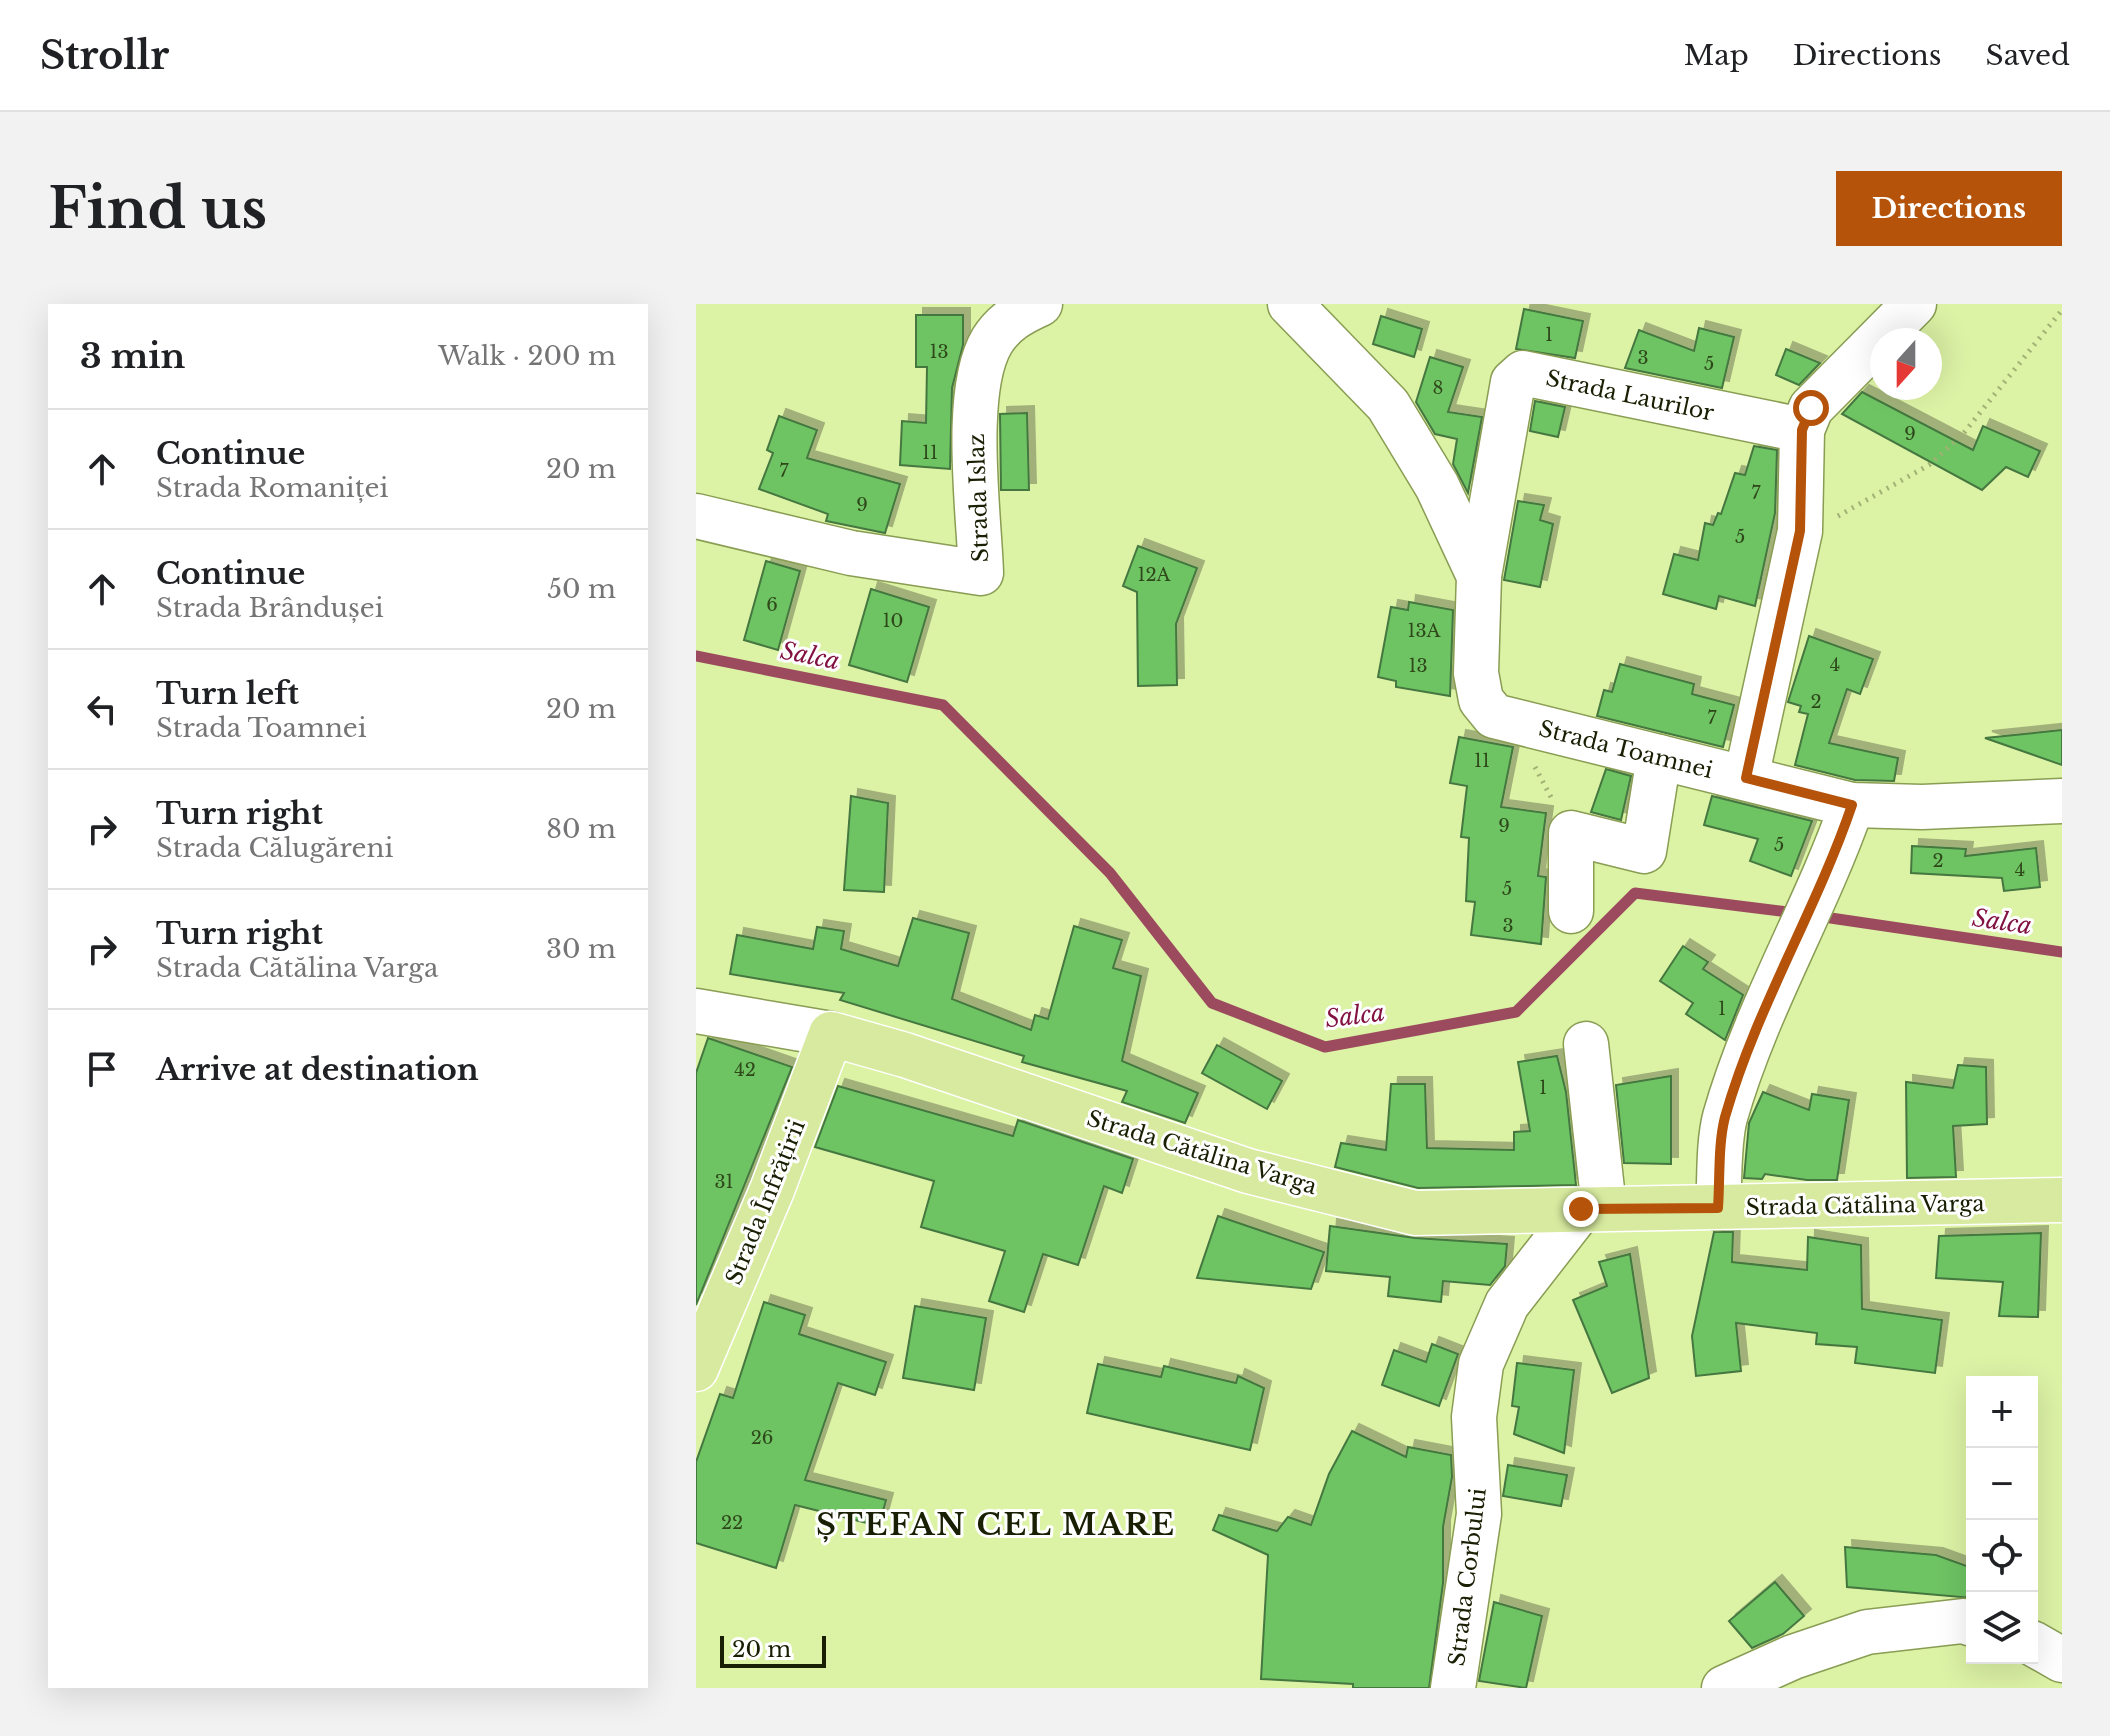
<!DOCTYPE html>
<meta charset="utf-8">
<style>
:root{--surface:#fff;--page:#f2f2f2;--text:#202124;--muted:#757577;--line:#e0e0e0;--accent:#b45309}
body{margin:0;font-family:"Libre Baskerville",serif;background:var(--page);color:var(--text)}
.controls{position:absolute;right:24px;bottom:24px;display:grid;overflow:hidden;border-radius:0px;box-shadow:0 8px 32px #0002}
.controls button{width:72px;height:72px;display:grid;place-items:center;padding:0;border:0;border-bottom:2px solid var(--line);background:var(--surface);color:var(--text);font:40px sans-serif}
.compass{position:absolute;left:1174px;top:24px;width:72px;height:72px;border-radius:50%;background:var(--surface);box-shadow:0 8px 32px #0002;rotate:201deg}
.scale{position:absolute;left:24px;bottom:20px;width:106px;box-sizing:border-box;padding-left:8px;border:4px solid #181f02;border-top:0;font-size:22px;line-height:28px;white-space:nowrap;color:#181f02;-webkit-text-stroke:6px #fff;paint-order:stroke}
.stop{position:absolute;width:24px;height:24px;margin:-18px;border:6px solid #b45309;border-radius:50%;background:#fff}
.stop.end{background:#b45309;border-color:#fff;box-shadow:0 2px 8px #0008}
.list{margin:0;padding:0;list-style:none}
h2{display:flex;justify-content:space-between;align-items:center;height:104px;margin:0;padding:0 32px;font-size:34px}
h2 small{font-size:26px;font-weight:400;color:var(--muted)}
.list li{display:grid;grid-template-columns:52px 1fr auto;gap:24px;align-items:center;box-sizing:border-box;height:120px;padding:0 32px;border-top:2px solid var(--line)}
.list b{display:block;font-size:30px;white-space:nowrap}
.list p{margin:0;font-size:26px;white-space:nowrap;color:var(--muted)}
.list em{font-size:26px;font-style:normal;color:var(--muted)}
.icon{flex:none;width:44px;height:44px;fill:none;stroke:currentColor;stroke-width:2;stroke-linecap:round;stroke-linejoin:round}
.map{position:relative;flex:none;width:1366px;height:1384px;overflow:hidden;border-radius:0px}
header{display:flex;align-items:center;gap:48px;box-sizing:border-box;height:112px;padding:0 40px;background:var(--surface);border-bottom:2px solid var(--line)}
header strong{font-size:38px}
nav{display:flex;gap:44px;margin-inline-start:auto;font-size:28px}
.intro{display:flex;align-items:center;justify-content:space-between;box-sizing:border-box;height:192px;padding:0 48px}
h1{margin:0;font-size:56px}
.button{padding:20px 36px;border-radius:0px;background:var(--accent);color:#fff;font-size:28px;font-weight:700}
main{display:flex;gap:48px;padding:0 48px}
aside{flex:1;background:var(--surface);border-radius:0px;box-shadow:0 8px 32px #0002}
.map>svg:first-child{display:block}
.lines{fill:none;stroke-linecap:round;stroke-linejoin:round}
.stream{stroke:#9c4b5e;stroke-width:11}
.building{fill:#6ec364;stroke:#45773f;stroke-width:2;filter:url(#shadow)}
.minor-casing{stroke:#899d53;stroke-width:47}
.major-casing{stroke:#fff;stroke-width:47}
.path{stroke:#a1b274;stroke-width:5;stroke-dasharray:2 6;stroke-linecap:butt}
.minor{stroke:#fff;stroke-width:44}
.major{stroke:#d7ea9f;stroke-width:44}
.route{stroke:#b45309;stroke-width:10}
.labels{text-anchor:middle;stroke-width:6;stroke-linejoin:round;paint-order:stroke}
.number-label{font-size:18px;fill:#2e481a}
.street-label{font-size:22px;fill:#181f02;stroke:#fff}
.water-label{font-size:24px;font-style:italic;fill:#821242;stroke:#fff}
.district-label{font-size:30px;font-weight:bold;letter-spacing:2px;fill:#181f02;stroke:#fff}
</style>
<header>
<strong>Strollr</strong>
<nav><a>Map</a><a>Directions</a><a>Saved</a></nav>
</header>
<div class="intro"><h1>Find us</h1><a class="button">Directions</a></div>
<main>
<aside>
<h2>3 min<small>Walk · 200 m</small></h2>
<ul class="list">
<li><svg class="icon" aria-label="ahead" viewBox="0 0 24 24"><path d="M12 20V5M6 11l6-6 6 6"/></svg><div><b>Continue</b><p>Strada Romaniței</p></div><em>20 m</em></li>
<li><svg class="icon" aria-label="ahead" viewBox="0 0 24 24"><path d="M12 20V5M6 11l6-6 6 6"/></svg><div><b>Continue</b><p>Strada Brândușei</p></div><em>50 m</em></li>
<li><svg class="icon" aria-label="left" viewBox="0 0 24 24"><path d="M17 20v-9H6M10 6l-5 5 5 5"/></svg><div><b>Turn left</b><p>Strada Toamnei</p></div><em>20 m</em></li>
<li><svg class="icon" aria-label="right" viewBox="0 0 24 24"><path d="M7 20v-9h11M14 6l5 5-5 5"/></svg><div><b>Turn right</b><p>Strada Călugăreni</p></div><em>80 m</em></li>
<li><svg class="icon" aria-label="right" viewBox="0 0 24 24"><path d="M7 20v-9h11M14 6l5 5-5 5"/></svg><div><b>Turn right</b><p>Strada Cătălina Varga</p></div><em>30 m</em></li>
<li><svg class="icon" aria-label="arrive" viewBox="0 0 24 24"><path d="M6 21V4h12l-3 4 3 4H6"/></svg><div><b>Arrive at destination</b></div></li>
</ul>
</aside>
<div class="map">
<svg width="1366" height="1384" viewBox="0 0 1366 1384">
<defs>
<filter id="shadow"><feDropShadow dx="7" dy="-7" stdDeviation="0" flood-color="#0004"/></filter>
</defs>
<rect width="100%" height="100%" fill="#dcf2a5"/>
<g class="lines">
<g class="stream">
<path d="M0 352 247 401 414 569 516 699 629 743 820 708 939 589 1100 609"/>
<path d="M1121 612 1366 648"/>
</g>
</g>
<g class="building">
<path d="M828 5 887 17 879 54 820 45Z"/>
<path d="M220 11H267V41L256 84 254 165 204 161 206 117 230 119 231 63H220Z"/>
<path d="M685 12 726 25 718 53 677 40Z"/>
<path d="M1003 24 1038 33 1026 84 929 64 943 26 998 47Z"/>
<path d="M1090 45 1124 59 1103 81 1080 71Z"/>
<path d="M734 53 767 63 752 108 786 113 772 189 757 160 761 135 739 130 720 98Z"/>
<path d="M1166 88 1277 146 1287 122 1344 147 1332 173 1310 163 1286 186 1146 110Z"/>
<path d="M839 97 869 103 862 133 834 127Z"/>
<path d="M331 109 333 186H305L304 110Z"/>
<path d="M83 112 121 126 111 154 204 180 189 229 130 217 132 210 63 185 77 149 71 146Z"/>
<path d="M1058 142 1081 146 1079 209 1059 302 1023 292 1020 305 967 290 978 250 1002 256 1009 219 1017 221 1022 209 1025 210 1039 169 1049 171Z"/>
<path d="M822 197 848 201 844 216 857 220 844 283 808 276Z"/>
<path d="M442 242 501 264 480 320 481 381 442 382 441 288 427 282Z"/>
<path d="M70 257 104 267 82 346 48 336Z"/>
<path d="M175 285 233 303 211 378 153 361Z"/>
<path d="M713 298 757 306 754 392 700 383V377L682 373 695 303 712 306Z"/>
<path d="M1113 332 1177 355 1164 390 1151 385 1133 439 1202 454 1198 477 1159 476 1099 461 1112 410 1103 408 1105 402 1092 398Z"/>
<path d="M924 360 998 380 996 390 1038 401 1027 443 901 412 908 386 916 388Z"/>
<path d="M1366 426V461L1289 434Z"/>
<path d="M763 433 817 443 805 503 850 509 842 572 850 573 845 640 775 631 779 598 770 597 773 534 765 533 771 482 754 479Z"/>
<path d="M910 465 935 472 925 516 895 508Z"/>
<path d="M155 492 192 499 188 588 148 586Z"/>
<path d="M1016 492 1116 517 1095 572 1054 557 1062 535 1008 521Z"/>
<path d="M1216 542 1270 545 1269 552 1340 544 1344 583 1308 587 1306 574 1215 569Z"/>
<path d="M217 614 273 629 256 695 335 726 339 711 352 715 378 622 426 636 417 664 445 672 426 757 502 789 489 819 426 798 431 787 326 758 328 752 144 696 148 689 34 670 41 631 117 645 121 623 148 627 145 645 202 662Z"/>
<path d="M987 642 1012 658 1007 665 1047 691 1029 736 990 710 997 699 964 677Z"/>
<path d="M12 734 96 763 0 1001V769Z"/>
<path d="M521 741 586 777 571 805 506 769Z"/>
<path d="M861 752 870 788 880 881 722 884 639 863 645 839 690 846 695 780H729L731 844 818 846V828L834 827 822 758Z"/>
<path d="M1262 761 1290 763 1291 820 1257 822 1260 873 1211 874 1210 778 1257 784Z"/>
<path d="M975 772V860L928 859 920 781Z"/>
<path d="M142 782 317 832 322 816 437 855 426 889 408 882 382 961 347 950 328 1008 293 997 309 947 225 923 238 877 119 843Z"/>
<path d="M1067 788 1113 806 1116 790 1153 796 1141 876H1111L1069 870 1066 875 1048 874 1053 819Z"/>
<path d="M522 912 628 948 615 985 501 974Z"/>
<path d="M634 922 719 934 811 940 809 962 794 981 747 977 745 998 692 992 694 973 630 967Z"/>
<path d="M1018 928H1037L1036 958 1111 966 1112 933 1165 941 1166 1005 1246 1016 1239 1069 1159 1059 1161 1043 1120 1040 1121 1029 1040 1019 1045 1067 1000 1072 996 1032Z"/>
<path d="M1345 929 1342 1013 1303 1012 1307 978 1240 974 1243 932Z"/>
<path d="M934 950 953 1074 916 1089 877 996 911 982 903 958Z"/>
<path d="M68 998 109 1011 103 1030 190 1058 179 1091 142 1079 109 1176 190 1196 183 1222 99 1201 80 1264 0 1239V1158L24 1090 37 1094Z"/>
<path d="M219 1002 290 1014 278 1086 207 1074Z"/>
<path d="M736 1040 762 1050 743 1102 686 1081 698 1046 730 1058Z"/>
<path d="M821 1059 878 1066 868 1149 818 1130 823 1103 816 1102Z"/>
<path d="M402 1060 465 1073 468 1062 540 1079 542 1072 568 1084 554 1146 391 1109Z"/>
<path d="M656 1127 710 1153 712 1143 755 1151 756 1173 747 1223V1279L733 1384H657V1380L565 1375 572 1251 517 1226 523 1211 581 1227 592 1213 615 1221 633 1170Z"/>
<path d="M812 1161 871 1171 865 1202 807 1192Z"/>
<path d="M1149 1243 1240 1251 1276 1264V1294L1151 1283Z"/>
<path d="M1079 1278 1108 1312 1087 1330 1056 1344 1033 1317Z"/>
<path d="M798 1298 846 1312 830 1384 783 1377Z"/>
</g>
<g class="lines">
<defs>
<g id="minor">
<path d="M594 0 692 101 741 182 783 272 780 369 785 396 798 412 1156 501 1226 503 1366 497"/>
<path d="M0 212 155 249 285 269C283 209 266 87 296 37 308 18 324 9 344 0"/>
<path d="M783 272 817 78 827 69 1106 126"/>
<path d="M1050 474 1104 227 1106 126 1115 104 1218 0"/>
<path d="M875 607V529L948 547 963 453"/>
<path d="M0 707 135 730"/>
<path d="M890 740 908 904"/>
<path d="M1022 904C1024 875 1022 840 1029 813 1060 704 1119 607 1156 501"/>
<path d="M1336 1339 1366 1356"/>
<path d="M757 1384 783 1210 778 1113 785 1060 811 1000 885 905"/>
<path d="M1028 1384 1097 1353 1171 1328 1267 1317 1276 1320"/>
</g>
<path id="major" d="M0 1065 76 886 135 730 209 751 552 867 719 909 1366 896"/>
</defs>
<use href="#minor" class="minor-casing"/>
<use href="#major" class="major-casing"/>
<g class="path">
<path d="M1142 212 1233 161 1267 130 1366 6"/>
<path d="M839 463 857 497"/>
</g>
<use href="#minor" class="minor"/>
<use href="#major" class="major"/>
</g>
<g class="lines">
<path class="route" d="M885 905 1022 904C1024 875 1022 840 1029 813 1060 704 1120 607 1156 501L1050 474 1104 227 1106 126 1115 104"/>
</g>
<g class="labels">
<g class="number-label">
<text x="853" y="37">1</text>
<text x="243" y="54">13</text>
<text x="947" y="60">3</text>
<text x="1013" y="66">5</text>
<text x="742" y="90">8</text>
<text x="1214" y="136">9</text>
<text x="234" y="155">11</text>
<text x="88" y="173">7</text>
<text x="1060" y="195">7</text>
<text x="166" y="207">9</text>
<text x="1044" y="239">5</text>
<text x="458" y="277">12A</text>
<text x="76" y="307">6</text>
<text x="197" y="323">10</text>
<text x="728" y="333">13A</text>
<text x="1139" y="367">4</text>
<text x="722" y="368">13</text>
<text x="1120" y="404">2</text>
<text x="1016" y="420">7</text>
<text x="786" y="463">11</text>
<text x="808" y="528">9</text>
<text x="1083" y="547">5</text>
<text x="1242" y="563">2</text>
<text x="1324" y="572">4</text>
<text x="811" y="591">5</text>
<text x="812" y="628">3</text>
<text x="1026" y="711">1</text>
<text x="49" y="772">42</text>
<text x="847" y="790">1</text>
<text x="28" y="884">31</text>
<text x="66" y="1140">26</text>
<text x="36" y="1225">22</text>
</g>
<g class="street-label">
<text transform="translate(934 91) rotate(12)" y="8">Strada Laurilor</text>
<text transform="translate(282 194) rotate(-92)" y="8">Strada Islaz</text>
<text transform="translate(930 445) rotate(14)" y="8">Strada Toamnei</text>
<text transform="translate(506 848) rotate(17)" y="8">Strada Cătălina Varga</text>
<text transform="translate(69 898) rotate(-68)" y="8">Strada Înfrățirii</text>
<text transform="translate(1169 901) rotate(-1)" y="8">Strada Cătălina Varga</text>
<text transform="translate(771 1273) rotate(-83)" y="8">Strada Corbului</text>
</g>
<g class="water-label">
<text transform="translate(114 352) rotate(11)" y="8">Salca</text>
<text transform="translate(1306 618) rotate(8)" y="8">Salca</text>
<text transform="translate(659 712) rotate(-7)" y="8">Salca</text>
</g>
<g class="district-label">
<text x="300" y="1231">ȘTEFAN CEL MARE</text>
</g>
</g>
</svg>
<div class="controls">
<button>+</button>
<button>−</button>
<button><svg class="icon" aria-label="locate" viewBox="0 0 24 24"><circle cx="12" cy="12" r="6"/><path d="M12 2v4M12 18v4M2 12h4M18 12h4"/></svg></button>
<button><svg class="icon" aria-label="layers" viewBox="0 0 24 24"><path d="M12 4l9 5-9 5-9-5zM3 14l9 5 9-5"/></svg></button>
</div>
<svg class="compass" viewBox="-18 -18 36 36"><path d="M0-13l5 13h-10z" fill="#e53935"/><path d="M0 13l5-13h-10z" fill="#757577"/></svg>
<div class="scale">20 m</div>
<div class="stop" style="left:1115px;top:104px"></div>
<div class="stop end" style="left:885px;top:905px"></div>
</div>
</main>
